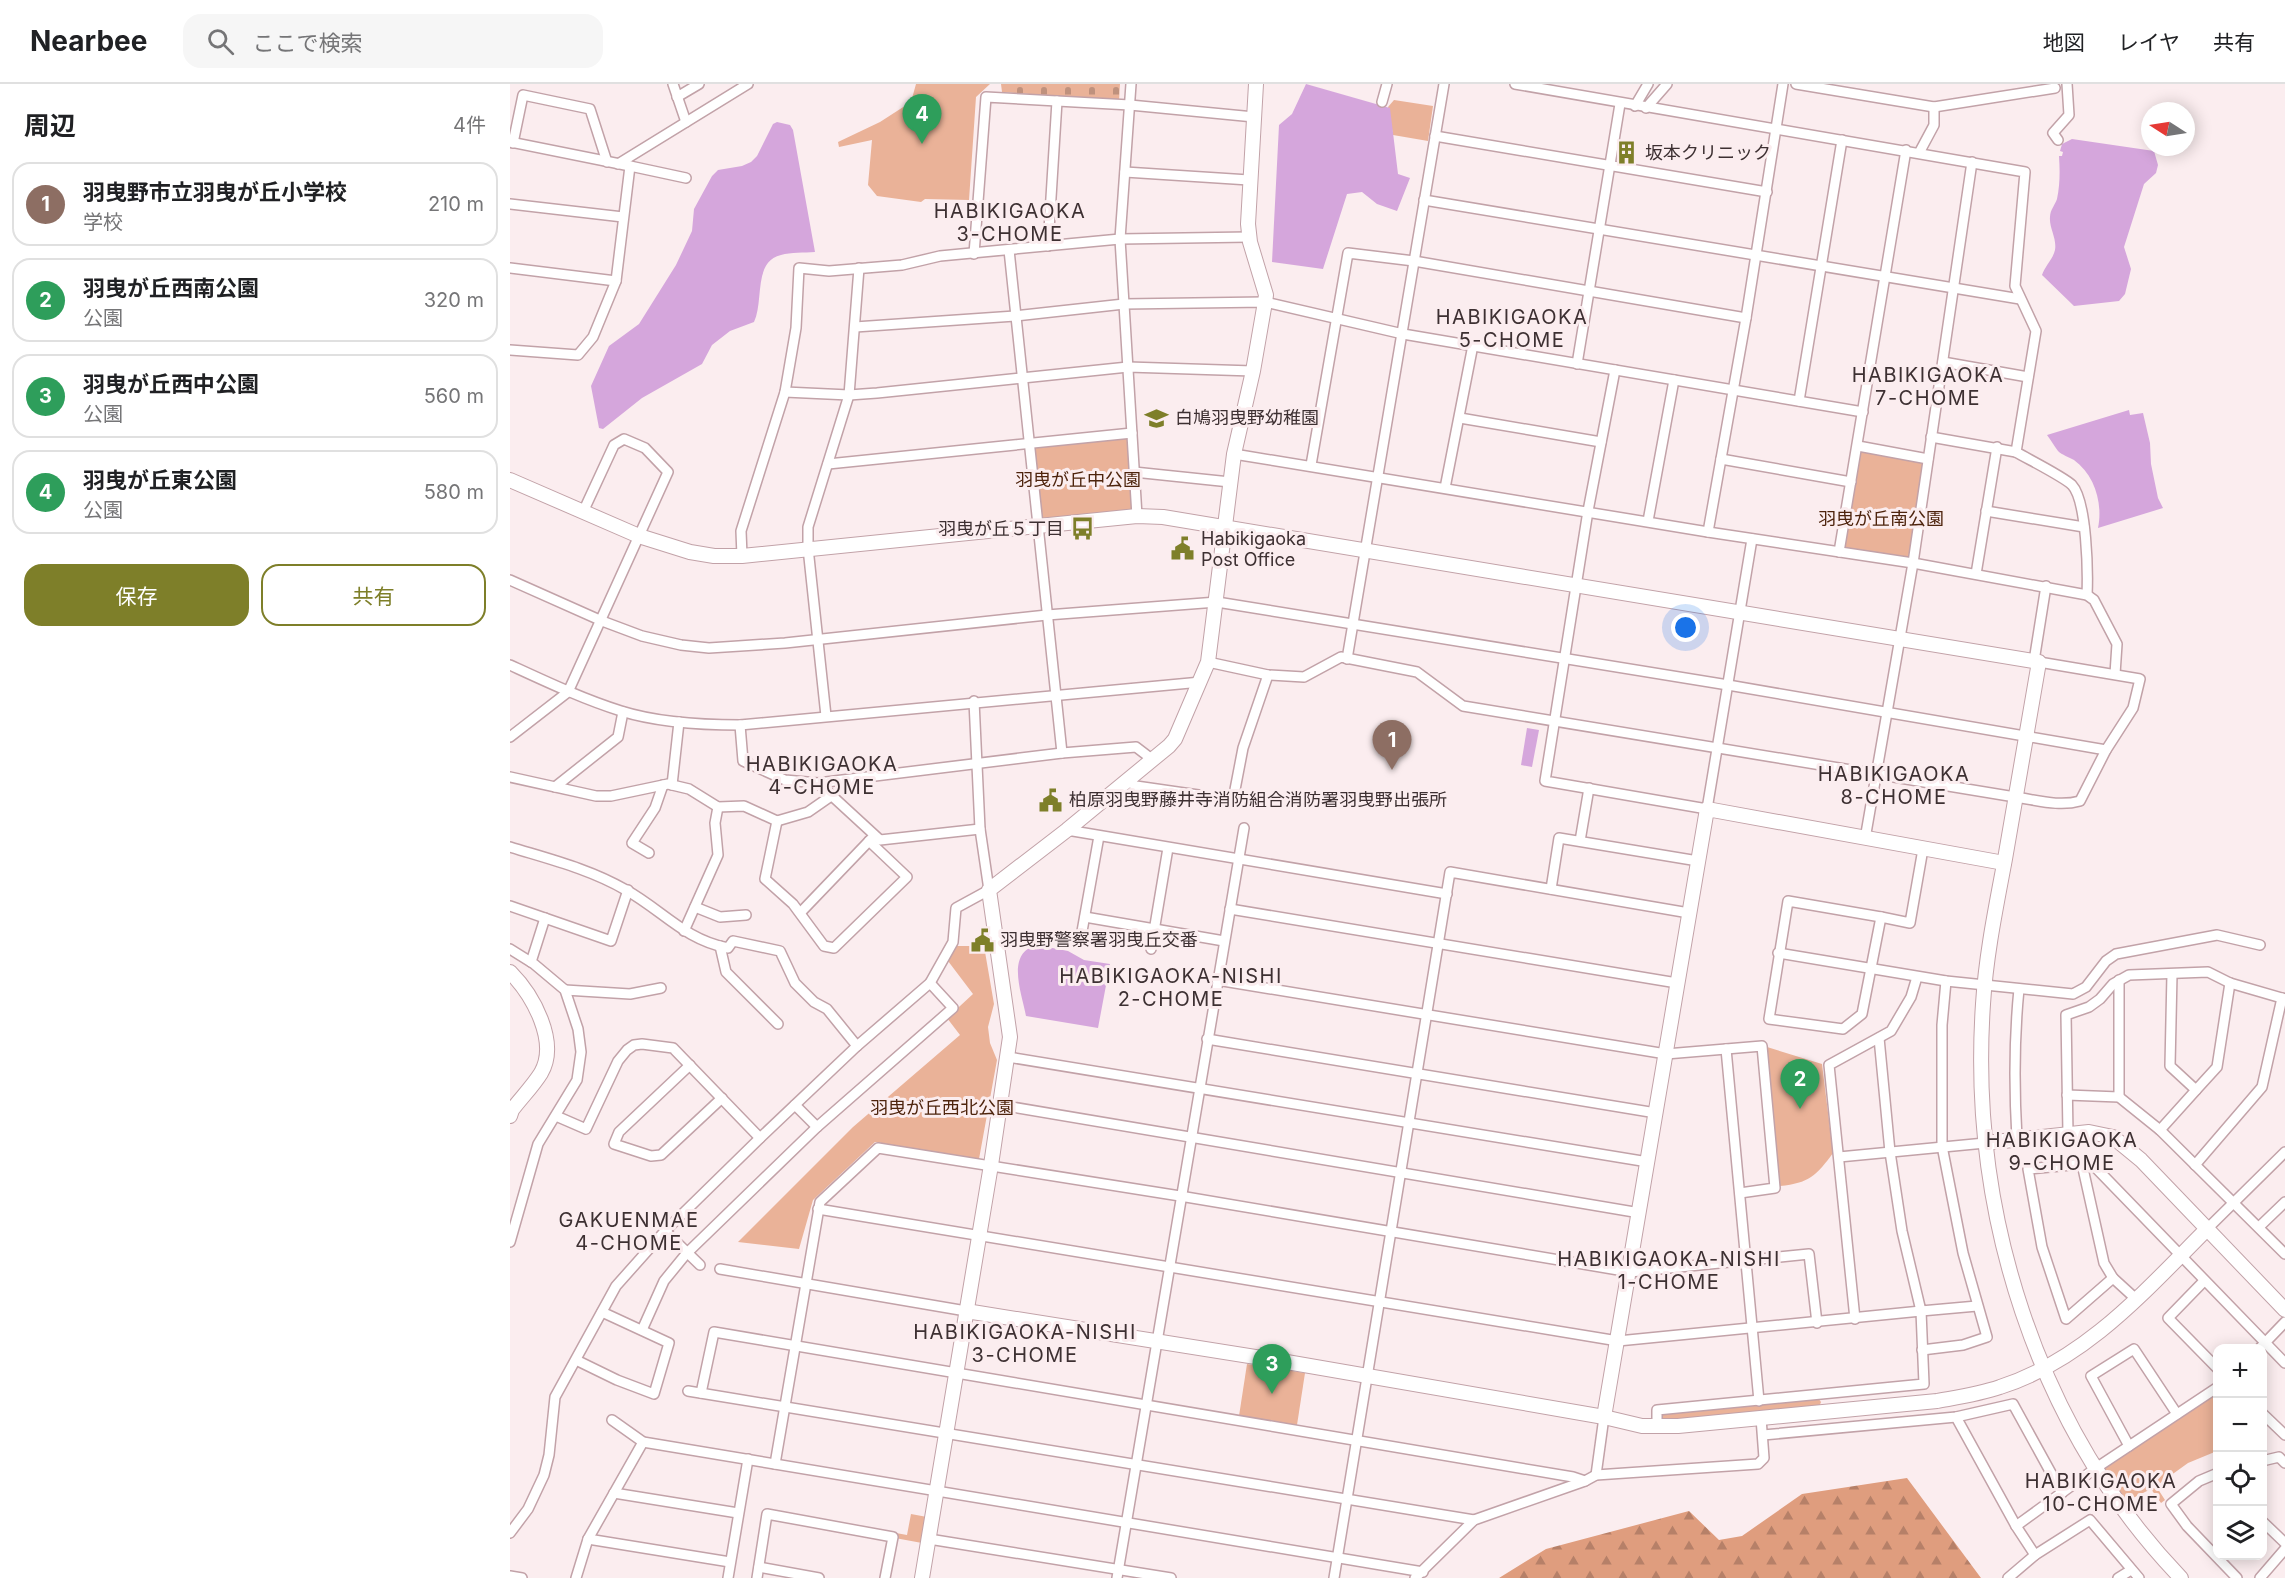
<!DOCTYPE html>
<html lang="ja">
<meta charset="utf-8">
<style>
:root{--surface:#fff;--page:#f6f6f6;--text:#202124;--muted:#757577;--line:#e0e0e0;--accent:#7e7f29}
body{margin:0;font-family:Inter,"Noto Sans JP",sans-serif;background:var(--page);color:var(--text)}
.controls{position:absolute;right:18px;bottom:18px;display:grid;overflow:hidden;border-radius:12px;box-shadow:0 3px 15px #0003}
.controls button{width:54px;height:54px;display:grid;place-items:center;padding:0;border:0;border-bottom:2px solid var(--line);background:var(--surface);color:var(--text);font:30px sans-serif}
.compass{position:absolute;left:1631px;top:18px;width:54px;height:54px;border-radius:50%;background:var(--surface);box-shadow:0 3px 15px #0003;rotate:282deg}
.you{position:absolute;left:1176px;top:544px;width:21px;height:21px;margin:-15px;border:4px solid #fff;border-radius:50%;background:#1a73e8;box-shadow:0 0 0 9px #1a73e833}
.badge{display:grid;place-items:center;width:39px;height:39px;border-radius:50%;background:var(--accent);color:#fff;font-size:20px;font-weight:700}
.pin{position:absolute;translate:-50% -50px;filter:drop-shadow(0 2px 3px #0008)}
.pin::after{content:'';position:absolute;top:32px;width:21px;height:18px;background:inherit;clip-path:polygon(0 0,100% 0,50% 100%)}
.list{margin:0;padding:0;list-style:none}
h2{display:flex;justify-content:space-between;align-items:center;height:78px;margin:0;padding:0 24px;font-size:26px}
h2 small{font-size:20px;font-weight:400;color:var(--muted)}
.list li{display:grid;grid-template-columns:39px 1fr auto;gap:18px;align-items:center;box-sizing:border-box;height:84px;margin:0 12px 12px;padding:0 12px;border:2px solid var(--line);border-radius:18px}
.list b{display:block;font-size:22px;white-space:nowrap}
.list p{margin:0;font-size:20px;white-space:nowrap;color:var(--muted)}
.list em{font-size:20px;font-style:normal;color:var(--muted)}
.actions{display:flex;gap:12px;padding:18px 24px}
.actions a{flex:1;padding:14px 0;border:2px solid var(--accent);border-radius:18px;text-align:center;font-size:21px;color:var(--accent)}
.actions .main{background:var(--accent);color:#fff}
.icon{flex:none;width:33px;height:33px;fill:none;stroke:currentColor;stroke-width:2;stroke-linecap:round;stroke-linejoin:round}
.map{position:relative;flex:none;width:1775px;height:1494px;overflow:hidden}
header{display:flex;align-items:center;gap:36px;box-sizing:border-box;height:84px;padding:0 30px;background:var(--surface);border-bottom:2px solid var(--line)}
header strong{font-size:28px}
nav{display:flex;gap:33px;margin-inline-start:auto;font-size:21px}
.search{width:420px;height:54px;background:var(--page);display:flex;align-items:center;gap:15px;box-sizing:border-box;padding:0 21px;border-radius:18px;color:var(--muted);font-size:22px}
main{display:flex}
aside{flex:1;background:var(--surface)}
.map>svg:first-child{display:block}
.green{fill:#eab298}
.forest{fill:url(#forest-firs)}
.cemetery{fill:url(#cemetery-stones)}
.water{fill:#d5a6dc}
.lines{fill:none;stroke-linecap:round;stroke-linejoin:round}
.street-casing{stroke:#c2a2a8;stroke-width:12}
.secondary-casing{stroke:#c2a2a8;stroke-width:16}
.street{stroke:#fff;stroke-width:9}
.secondary{stroke:#fff;stroke-width:14}
.labels{text-anchor:middle;stroke-width:6;stroke-linejoin:round;paint-order:stroke}
.poi-label{font-size:18px;fill:#3d3032;stroke:#fbedef;text-anchor:start}
.park-label{font-size:18px;fill:#4e240d;stroke:#fbedef}
.neighbourhood-label{font-size:20px;letter-spacing:1.5px;fill:#3d3032;stroke:#fbedef}
</style>
<header>
<strong>Nearbee</strong>
<div class="search"><svg class="icon" aria-label="search" viewBox="0 0 24 24"><circle cx="10" cy="10" r="6"/><path d="M15 15l6 6"/></svg>ここで検索</div>
<nav><a>地図</a><a>レイヤ</a><a>共有</a></nav>
</header>
<main>
<aside>
<h2>周辺<small>4件</small></h2>
<ul class="list">
<li><span class="badge" style="background:#8d6e63">1</span><div><b>羽曳野市立羽曳が丘小学校</b><p>学校</p></div><em>210 m</em></li>
<li><span class="badge" style="background:#2e9e5b">2</span><div><b>羽曳が丘西南公園</b><p>公園</p></div><em>320 m</em></li>
<li><span class="badge" style="background:#2e9e5b">3</span><div><b>羽曳が丘西中公園</b><p>公園</p></div><em>560 m</em></li>
<li><span class="badge" style="background:#2e9e5b">4</span><div><b>羽曳が丘東公園</b><p>公園</p></div><em>580 m</em></li>
</ul>
<div class="actions"><a class="main">保存</a><a>共有</a></div>
</aside>
<div class="map">
<svg width="1775" height="1494" viewBox="0 0 1775 1494">
<defs>
<pattern id="forest-firs" width="22" height="20" patternUnits="userSpaceOnUse" patternTransform="scale(1.5)"><rect width="22" height="20" fill="#df9d7e"/><path d="M5 1l3.5 6h-7zM16 11l3.5 6h-7z" fill="#b68068"/></pattern>
<pattern id="cemetery-stones" width="16" height="16" patternUnits="userSpaceOnUse" patternTransform="scale(1.5)"><rect width="16" height="16" fill="#eab298"/><path d="M2 7V4a2 2 0 0 1 4 0v3zM10 15v-3a2 2 0 0 1 4 0v3z" fill="#bf917d"/></pattern>
</defs>
<rect width="100%" height="100%" fill="#fbedef"/>
<g class="green">
<path d="M406 0H480L466 13 459 116 415 115 411 118 367 112 358 101 362 56 329 63 328 58 370 38 401 18Z"/>
<path d="M884 16 923 22 918 57 883 51 878 23Z"/>
<path d="M618 353 622 428 532 437 525 363Z"/>
<path d="M1349 364 1415 376 1400 478 1329 468Z"/>
<path d="M447 862H474L484 920 478 943 480 959 487 976 469 1075 365 1058 303 1116 289 1165 228 1158 343 1043 450 951 437 934 463 910 438 877Z"/>
<path d="M1257 963 1312 980 1323 1069C1306 1092 1299 1099 1270 1102Z"/>
<path d="M737 1280 795 1289 787 1341 729 1332Z"/>
<path d="M1707 1309V1367L1678 1379 1646 1402 1655 1416 1651 1419 1641 1405 1615 1418 1593 1385Z"/>
<path d="M1308 1314 1311 1318 1309 1323 1153 1339 1150 1335 1152 1330Z"/>
<path d="M401 1430 417 1433 412 1459 385 1454 386 1449 397 1451Z"/>
</g>
<path class="forest" d="M1397 1394 1471 1494H989L1036 1465 1179 1427 1209 1456 1232 1452 1292 1410Z"/>
<path class="cemetery" d="M491 0H610L609 17 492 8Z"/>
<g class="water">
<path d="M796 0 880 24 888 90 900 94 887 127 867 120 852 108 837 110 813 185 762 178 769 41 782 30Z"/>
<path d="M267 38 280 41 283 46 305 168C294 169 281 168 271 171 243 177 254 218 244 238L220 247 202 261 192 280 132 314 93 345 89 344 81 302 99 262 129 240 166 181 182 147 184 125 202 92 208 86 232 82 241 78 247 72 263 40Z"/>
<path d="M1562 55 1644 67 1648 81 1646 89 1634 100 1614 163 1621 185 1615 210 1609 217 1564 222 1532 191C1535 182 1543 175 1545 166 1547 154 1539 144 1540 133 1540 126 1545 121 1547 115 1550 101 1550 87 1549 72H1552L1553 68 1550 67 1552 60Z"/>
<path d="M1619 326 1620 331 1633 329 1640 359 1641 380 1648 414 1653 424 1588 444C1593 420 1585 391 1564 376 1559 373 1552 371 1548 367 1544 362 1541 356 1537 351Z"/>
<path d="M1017 644 1029 646 1022 683 1011 681Z"/>
<path d="M527 861 558 867 574 876 600 880 588 944 516 932C512 909 495 869 527 861Z"/>
</g>
<g class="lines">
<defs>
<g id="street">
<path d="M163 0 176 38"/>
<path d="M621 0 610 155 627 432"/>
<path d="M1005 0 1515 88 1505 202 1526 247 1506 368C1518 375 1554 393 1562 401 1577 417 1578 489 1577 511"/>
<path d="M1286 0 1424 23 1545 4"/>
<path d="M167 13 189 0"/>
<path d="M872 18 877 0"/>
<path d="M1125 22 1138 0"/>
<path d="M1136 24 1157 0"/>
<path d="M925 52 1257 108"/>
<path d="M1548 56 1543 49 1559 31 1557 0"/>
<path d="M0 58 120 82 106 197 83 253 68 271 0 266"/>
<path d="M3 59 13 11 80 25 97 78"/>
<path d="M1409 69 1424 41V23"/>
<path d="M108 80 238 0"/>
<path d="M120 82 176 94"/>
<path d="M615 88 739 96"/>
<path d="M914 116 1510 215"/>
<path d="M0 120 113 133"/>
<path d="M538 162 547 17"/>
<path d="M499 166 552 669"/>
<path d="M464 170 476 13 620 21 744 33"/>
<path d="M0 184 106 197"/>
<path d="M345 243 505 232 614 220 755 218 893 250 1353 328"/>
<path d="M1433 278 1518 293"/>
<path d="M1067 280 1110 20"/>
<path d="M1105 286 1078 427 1035 697 1197 725 1242 455"/>
<path d="M275 308 339 311 367 309 618 283 743 287"/>
<path d="M1289 317 1332 56"/>
<path d="M950 334 1091 358"/>
<path d="M1421 353 1506 368"/>
<path d="M1348 362 1418 375"/>
<path d="M724 370 1198 448 1403 479 1577 511 1584 516 1607 560 1605 590"/>
<path d="M1211 375 1341 398"/>
<path d="M318 380 622 349"/>
<path d="M801 381 838 169 904 177 1236 234"/>
<path d="M624 388 720 398"/>
<path d="M935 404 963 261"/>
<path d="M1476 427 1574 443"/>
<path d="M1138 437 1164 296"/>
<path d="M1198 448 1236 234 1273 0"/>
<path d="M1329 468 1396 66"/>
<path d="M232 472 231 447 275 308 286 244 289 184 319 187 392 181 430 172 610 155 739 153"/>
<path d="M1466 490 1487 363"/>
<path d="M0 496 92 537 132 552 171 561 199 564 275 559 537 531 707 518 1218 601 1596 666"/>
<path d="M837 575 934 0"/>
<path d="M1524 577 1536 502"/>
<path d="M698 578 758 591 794 593 831 573 907 588 953 622 1505 713C1527 716 1549 723 1570 717L1596 666 1623 624 1630 595 1529 578"/>
<path d="M0 581C37 598 73 615 111 627 149 639 191 641 230 641L691 598"/>
<path d="M316 632 298 464V443L339 311 349 184"/>
<path d="M230 641 233 677 275 696 308 699 552 669 626 663 643 676"/>
<path d="M0 653 58 608 158 388 135 364 114 355 104 361 73 428"/>
<path d="M0 693 86 712H101L158 700 179 705 208 723 234 722 267 737 298 728 321 712"/>
<path d="M618 697 626 702 723 716 733 664 758 591"/>
<path d="M308 699 370 756 470 745"/>
<path d="M162 701 169 638"/>
<path d="M45 703 108 653 113 628"/>
<path d="M267 737 255 795 283 820 314 862 324 864 397 793 359 757"/>
<path d="M557 746 937 810"/>
<path d="M1355 755 1403 479 1462 78"/>
<path d="M1070 757 1079 704"/>
<path d="M0 763C39 775 80 785 116 806 152 826 175 856 218 864L223 857 270 867 285 899 304 918 317 925 347 962"/>
<path d="M139 769 122 759 145 724 153 701"/>
<path d="M1041 805 1049 754 1188 777"/>
<path d="M1278 817 1371 833 1352 930 1333 945 1259 935Z"/>
<path d="M0 822 101 857 118 806"/>
<path d="M185 823 210 833 236 831"/>
<path d="M720 825 1167 899"/>
<path d="M291 828 362 754"/>
<path d="M575 833 714 857"/>
<path d="M1371 833 1400 839 1413 765"/>
<path d="M174 847 208 771 205 739 208 723"/>
<path d="M571 853 589 752"/>
<path d="M210 862 216 888 268 940"/>
<path d="M0 865 24 880 55 906 68 945 71 968 67 996 28 1060 0 1158"/>
<path d="M641 865 658 764"/>
<path d="M1268 869 1436 897 1563 910 1576 903 1596 877 1606 870 1707 851 1750 861"/>
<path d="M21 878 35 834"/>
<path d="M707 896 1156 970 1252 962 1265 1104 1230 1109"/>
<path d="M55 906 120 910 151 904"/>
<path d="M1369 954 1380 1068 1392 1147 1411 1227 1467 1222"/>
<path d="M697 955 1146 1029"/>
<path d="M1216 965 1249 1317"/>
<path d="M498 973 1138 1078"/>
<path d="M180 981 109 1048 104 1060 141 1072 151 1071 212 1014"/>
<path d="M1686 1006 1707 983 1720 899"/>
<path d="M1557 1011 1609 1013 1650 1046 1775 1170"/>
<path d="M1609 1013V896"/>
<path d="M285 1021 307 1043"/>
<path d="M490 1021 1130 1129"/>
<path d="M46 1032 76 1045 108 977 117 966 124 961 132 960 163 964 250 1054"/>
<path d="M1650 1046 1686 1006 1660 982 1662 890"/>
<path d="M1558 1050 1556 931 1579 923 1590 915 1603 900 1619 891 1698 888 1720 899 1775 915"/>
<path d="M1507 1055C1504 1004 1504 955 1509 905"/>
<path d="M1329 1073 1475 1059"/>
<path d="M1572 1080 1518 1085 1532 1163 1556 1235 1603 1194"/>
<path d="M1685 1081 1752 1003 1772 914"/>
<path d="M308 1125 1108 1257 1411 1227 1414 1300 1147 1326V1343"/>
<path d="M1749 1143 1775 1118"/>
<path d="M1696 1146 1775 1068"/>
<path d="M155 1147 190 1181"/>
<path d="M210 1185 456 1227"/>
<path d="M1694 1197 1658 1234 1708 1285"/>
<path d="M1626 1215 1603 1194 1594 1179 1572 1080 1586 1084 1775 1279"/>
<path d="M1345 1235 1319 981 1381 947 1401 913 1407 893"/>
<path d="M132 1246 154 1197 176 1170 307 1043 443 924 420 899"/>
<path d="M1750 1264 1775 1238"/>
<path d="M1412 1266 1453 1261 1477 1253 1453 1169 1432 1062V941L1436 897"/>
<path d="M66 1276 107 1296 144 1310 159 1259 92 1228"/>
<path d="M178 1307 964 1436"/>
<path d="M191 1309 204 1248 1063 1393 1075 1397"/>
<path d="M1752 1329 1775 1351"/>
<path d="M1446 1333 1506 1442 1525 1471"/>
<path d="M102 1336 133 1358 913 1488"/>
<path d="M1253 1351 1446 1333 1503 1320 1552 1409"/>
<path d="M1619 1362 1581 1292 1624 1265 1667 1330"/>
<path d="M1752 1377 1769 1373 1775 1379"/>
<path d="M265 1380 310 1118 368 1064 670 1112 1120 1188 1299 1170 1307 1239"/>
<path d="M1708 1389 1689 1397 1661 1420 1677 1442 1727 1494"/>
<path d="M1086 1391 1094 1333"/>
<path d="M104 1409 228 1429"/>
<path d="M1752 1437 1775 1459"/>
<path d="M1506 1442 1586 1384 1708 1303"/>
<path d="M0 1449 18 1425 34 1391 39 1371 45 1313 106 1202 155 1147 250 1054 347 962 420 899 443 858 446 824 479 806 470 745 464 617"/>
<path d="M78 1455 220 1478"/>
<path d="M419 1455 661 1494"/>
<path d="M249 1483 309 1494"/>
<path d="M0 1492 12 1494"/>
<path d="M66 1494 78 1455 133 1358"/>
<path d="M218 1494 238 1375"/>
<path d="M247 1494 257 1430 383 1453 375 1494"/>
<path d="M607 1494 734 744"/>
<path d="M824 1494 940 788 1179 829"/>
<path d="M905 1494 964 1436 1075 1397 1086 1391 1248 1380 1254 1374 1251 1334"/>
<path d="M1498 1494 1525 1471 1580 1436 1629 1494"/>
<path d="M1608 1494 1621 1486"/>
<path d="M1750 1494 1775 1465"/>
</g>
<g id="secondary">
<path d="M0 396 129 452 180 468 204 472H232L627 432 653 433 1529 578C1517 644 1506 710 1495 775 1486 823 1476 871 1473 920 1459 1127 1526 1343 1671 1494"/>
<path d="M0 888C23 911 49 958 31 989 23 1002 11 1014 2 1026L0 1032"/>
<path d="M1475 1059 1579 1048 1603 1053 1631 1076 1775 1226"/>
<path d="M456 1227 771 1277 1094 1333 1132 1342H1168L1427 1317C1449 1313 1470 1310 1490 1303 1575 1276 1635 1207 1696 1146"/>
<path d="M1094 1333 1197 725 1494 779"/>
<path d="M412 1494 481 1081 500 953 479 806 557 746 659 662 665 655 698 578 724 370 743 287 755 218 756 211 740 158 738 140 746 0"/>
</g>
</defs>
<use href="#street" class="street-casing"/>
<use href="#secondary" class="secondary-casing"/>
<use href="#street" class="street"/>
<use href="#secondary" class="secondary"/>
</g>
<defs>
<symbol id="building-bare" viewBox="-9 -9 18 18"><path d="M-4-6H4V6H1V3H-1V6H-4ZM-2.5-4.3h1.7v1.8h-1.7ZM.8-4.3h1.7v1.8H.8ZM-2.5-1h1.7V.8h-1.7ZM.8-1h1.7V.8H.8Z" fill="#7e7f29" stroke="#fbedef" stroke-width="2.5" paint-order="stroke"/></symbol>
<symbol id="school-bare" viewBox="-9 -9 18 18"><path d="M0-5L7-2L0 1L-7-2ZM-4 1L0 2.5L4 1V4Q0 6-4 4Z" fill="#7e7f29" stroke="#fbedef" stroke-width="2.5" paint-order="stroke"/></symbol>
<symbol id="bus-bare" viewBox="-9 -9 18 18"><path d="M-5-6H5V4H4V6H2V4H-2V6H-4V4H-5ZM-3.5-4V0h7V-4ZM-3.5 1.2v1.5H-2V1.2ZM2 1.2v1.5H3.5V1.2Z" fill="#7e7f29" stroke="#fbedef" stroke-width="2.5" paint-order="stroke"/></symbol>
<symbol id="civic-bare" viewBox="-9 -9 18 18"><path d="M-.6-6.5H3V-4.5H.6V-3L4-1V1h2V6H-6V1h2V-1L-.6-3ZM-1.2 2.5V6h2.4V2.5Z" fill="#7e7f29" stroke="#fbedef" stroke-width="2.5" paint-order="stroke"/></symbol>
</defs>
<g fill-rule="evenodd">
<use href="#building-bare" x="1100" y="52" width="33" height="33"/>
<use href="#school-bare" x="630" y="318" width="33" height="33"/>
<use href="#bus-bare" x="556" y="428" width="33" height="33"/>
<use href="#civic-bare" x="656" y="448" width="33" height="33"/>
<use href="#civic-bare" x="524" y="700" width="33" height="33"/>
<use href="#civic-bare" x="456" y="840" width="33" height="33"/>
</g>
<g class="labels">
<g class="poi-label">
<text x="1135" y="75">坂本クリニック</text>
<text x="665" y="340">白鳩羽曳野幼稚園</text>
<text x="554" y="451" text-anchor="end">羽曳が丘５丁目</text>
<text x="691" y="461">Habikigaoka<tspan x="691" dy="21">Post Office</tspan></text>
<text x="559" y="722">柏原羽曳野藤井寺消防組合消防署羽曳野出張所</text>
<text x="490" y="862">羽曳野警察署羽曳丘交番</text>
</g>
<g class="park-label">
<text x="568" y="402">羽曳が丘中公園</text>
<text x="1371" y="441">羽曳が丘南公園</text>
<text x="432" y="1030">羽曳が丘西北公園</text>
</g>
<g class="neighbourhood-label">
<text x="500" y="134">HABIKIGAOKA<tspan x="500" dy="23">3-CHOME</tspan></text>
<text x="1002" y="240">HABIKIGAOKA<tspan x="1002" dy="23">5-CHOME</tspan></text>
<text x="1418" y="298">HABIKIGAOKA<tspan x="1418" dy="23">7-CHOME</tspan></text>
<text x="312" y="687">HABIKIGAOKA<tspan x="312" dy="23">4-CHOME</tspan></text>
<text x="1384" y="697">HABIKIGAOKA<tspan x="1384" dy="23">8-CHOME</tspan></text>
<text x="661" y="899">HABIKIGAOKA-NISHI<tspan x="661" dy="23">2-CHOME</tspan></text>
<text x="1552" y="1063">HABIKIGAOKA<tspan x="1552" dy="23">9-CHOME</tspan></text>
<text x="119" y="1143">GAKUENMAE<tspan x="119" dy="23">4-CHOME</tspan></text>
<text x="1159" y="1182">HABIKIGAOKA-NISHI<tspan x="1159" dy="23">1-CHOME</tspan></text>
<text x="515" y="1255">HABIKIGAOKA-NISHI<tspan x="515" dy="23">3-CHOME</tspan></text>
<text x="1591" y="1404">HABIKIGAOKA<tspan x="1591" dy="23">10-CHOME</tspan></text>
</g>
</g>
</svg>
<div class="controls">
<button>+</button>
<button>−</button>
<button><svg class="icon" aria-label="locate" viewBox="0 0 24 24"><circle cx="12" cy="12" r="6"/><path d="M12 2v4M12 18v4M2 12h4M18 12h4"/></svg></button>
<button><svg class="icon" aria-label="layers" viewBox="0 0 24 24"><path d="M12 4l9 5-9 5-9-5zM3 14l9 5 9-5"/></svg></button>
</div>
<svg class="compass" viewBox="-18 -18 36 36"><path d="M0-13l5 13h-10z" fill="#e53935"/><path d="M0 13l5-13h-10z" fill="#757577"/></svg>
<div class="you"></div>
<div class="pin badge" style="left:882px;top:686px;background:#8d6e63">1</div>
<div class="pin badge" style="left:1290px;top:1025px;background:#2e9e5b">2</div>
<div class="pin badge" style="left:762px;top:1310px;background:#2e9e5b">3</div>
<div class="pin badge" style="left:412px;top:60px;background:#2e9e5b">4</div>
</div>
</main>
